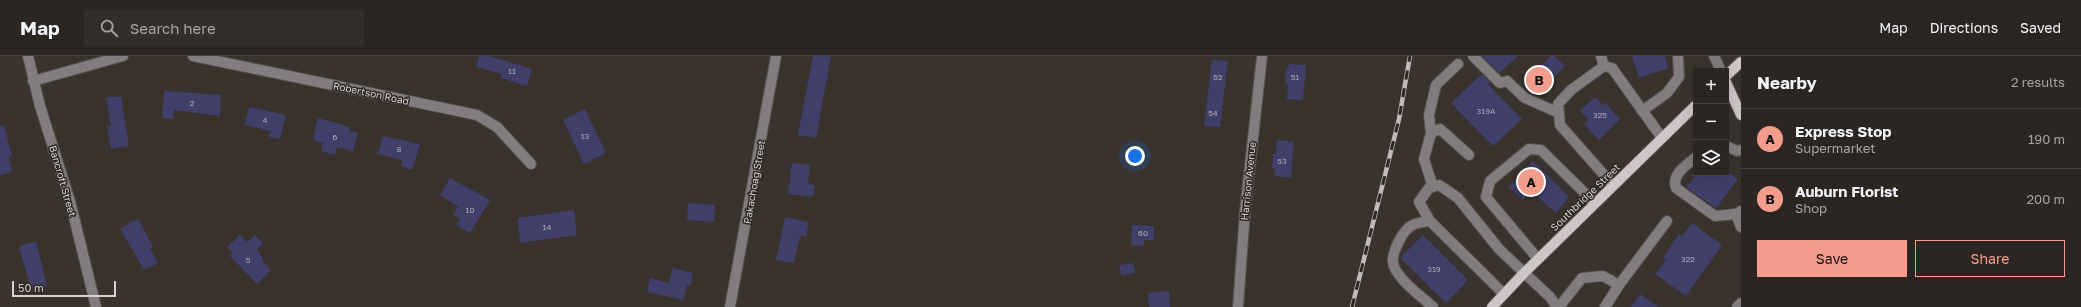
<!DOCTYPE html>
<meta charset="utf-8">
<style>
:root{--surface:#2b2622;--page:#332e2a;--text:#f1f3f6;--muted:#a6a5a5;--line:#474340;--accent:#f49d8c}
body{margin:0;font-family:"Golos Text",sans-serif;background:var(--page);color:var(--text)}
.controls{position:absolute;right:12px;top:12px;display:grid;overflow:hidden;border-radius:0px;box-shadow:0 4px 16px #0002}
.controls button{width:36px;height:36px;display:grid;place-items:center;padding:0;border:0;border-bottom:1px solid var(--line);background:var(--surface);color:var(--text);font:20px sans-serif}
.scale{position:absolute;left:12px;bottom:10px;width:104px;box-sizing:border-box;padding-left:4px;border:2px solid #d7d2cf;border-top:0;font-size:11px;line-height:14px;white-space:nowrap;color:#d7d2cf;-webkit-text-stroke:3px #2e2823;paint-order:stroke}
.you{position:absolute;left:1135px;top:100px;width:14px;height:14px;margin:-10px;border:3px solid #fff;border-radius:50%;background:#1a73e8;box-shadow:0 0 0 6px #1a73e833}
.badge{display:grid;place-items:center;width:26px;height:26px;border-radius:50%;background:var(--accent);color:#111;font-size:13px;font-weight:700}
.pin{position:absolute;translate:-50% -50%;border:2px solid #fff;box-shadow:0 1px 4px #0006}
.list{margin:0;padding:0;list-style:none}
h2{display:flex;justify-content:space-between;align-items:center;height:52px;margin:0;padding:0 16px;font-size:17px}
h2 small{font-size:13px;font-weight:400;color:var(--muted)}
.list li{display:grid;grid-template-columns:26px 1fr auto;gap:12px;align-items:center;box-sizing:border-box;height:60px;padding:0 16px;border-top:1px solid var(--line)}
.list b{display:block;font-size:15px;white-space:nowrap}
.list p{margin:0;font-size:13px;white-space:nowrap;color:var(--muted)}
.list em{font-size:13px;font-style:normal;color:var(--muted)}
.actions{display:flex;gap:8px;padding:12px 16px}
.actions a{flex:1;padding:9px 0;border:1px solid var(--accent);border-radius:0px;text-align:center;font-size:14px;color:var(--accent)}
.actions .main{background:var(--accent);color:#111}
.icon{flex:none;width:22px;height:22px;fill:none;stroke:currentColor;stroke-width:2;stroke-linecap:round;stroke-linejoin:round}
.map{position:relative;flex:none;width:1741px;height:251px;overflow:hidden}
header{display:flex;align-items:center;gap:24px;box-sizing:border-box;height:56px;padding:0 20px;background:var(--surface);border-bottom:1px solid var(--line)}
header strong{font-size:19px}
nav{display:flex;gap:22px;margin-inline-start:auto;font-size:14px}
.search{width:280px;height:36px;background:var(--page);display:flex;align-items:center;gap:10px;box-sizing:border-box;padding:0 14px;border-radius:0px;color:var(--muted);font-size:15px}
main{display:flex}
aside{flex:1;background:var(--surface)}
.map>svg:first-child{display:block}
.building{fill:#3f3f6a}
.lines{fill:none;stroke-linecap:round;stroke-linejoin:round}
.minor-casing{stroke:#554f4a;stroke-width:12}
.major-casing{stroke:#554f4a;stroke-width:12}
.minor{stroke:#817c7d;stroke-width:10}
.major{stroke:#cec5c7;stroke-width:10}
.rail-casing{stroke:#c0bbb8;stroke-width:4.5}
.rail{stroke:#2e2823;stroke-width:3;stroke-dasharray:9;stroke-linecap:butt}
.labels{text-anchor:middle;stroke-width:3;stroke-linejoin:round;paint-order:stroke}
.number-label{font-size:8px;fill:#b1adb6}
.street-label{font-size:10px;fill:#d7d2cf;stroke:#2e2823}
</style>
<header>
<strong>Map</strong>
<div class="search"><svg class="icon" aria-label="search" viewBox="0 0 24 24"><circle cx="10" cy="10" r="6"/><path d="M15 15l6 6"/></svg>Search here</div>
<nav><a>Map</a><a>Directions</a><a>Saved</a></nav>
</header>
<main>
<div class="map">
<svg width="1741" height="251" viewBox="0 0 1741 251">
<rect width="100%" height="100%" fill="#39322d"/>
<g class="building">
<path d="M479 0H489L532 13 527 30 501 22 502 18 476 11Z"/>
<path d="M813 0H831L816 82 798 79Z"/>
<path d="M1482 0H1518L1499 17Z"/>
<path d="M1551 0H1554L1565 10 1538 37 1526 24Z"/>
<path d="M1632 0H1665L1668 12 1639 22Z"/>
<path d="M1212 4 1228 5 1220 71 1204 70Z"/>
<path d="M1289 8 1306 9 1303 44 1287 43 1288 28H1285L1286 13H1288Z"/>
<path d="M1482 18 1490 26 1488 28 1522 63 1493 90 1451 47Z"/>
<path d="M164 35 221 39 220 60 174 54 173 63 162 62Z"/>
<path d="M121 40 129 90 111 93 107 70H111L106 42Z"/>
<path d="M1595 41 1603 49 1605 47 1620 63 1599 84 1584 68 1589 64 1580 55Z"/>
<path d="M249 51 286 59 280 83 269 81 271 75 245 69Z"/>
<path d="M585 53 606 97 584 108 563 64Z"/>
<path d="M318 62 350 71 349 75 358 77 353 95 337 91 335 99 321 95 323 87 313 84Z"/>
<path d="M4 69 12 100 9 101 12 116 0 119V70Z"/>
<path d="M383 80 420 88 412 114 401 110 402 104 378 98Z"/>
<path d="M1277 84 1294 86 1291 122 1274 120 1275 112H1272L1273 98H1276Z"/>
<path d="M1533 105 1569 141 1556 157 1531 135 1523 144 1509 131Z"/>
<path d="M792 107 810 109 808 128 815 129 813 141 788 138Z"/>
<path d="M1698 117H1730L1738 123 1716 152 1686 131Z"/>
<path d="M450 122 490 144 470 177 456 169 460 163 453 159 458 151 440 139Z"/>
<path d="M688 147 715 149 714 166 687 164Z"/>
<path d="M574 154 577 179 520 187 518 162Z"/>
<path d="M785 161 809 166 806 181 800 180 794 207 776 204Z"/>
<path d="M138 163 153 191 150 193 158 207 144 214 120 172Z"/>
<path d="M1692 167 1722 189 1686 240 1655 218 1666 204 1663 202 1679 178 1682 180Z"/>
<path d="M1132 169 1154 170V184H1144V190L1131 189Z"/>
<path d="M240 179 247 186 255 179 263 187 257 193 263 203 262 204 271 214 257 228 230 200 233 197 227 191Z"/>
<path d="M1423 179 1468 224 1446 247 1400 202Z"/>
<path d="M36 185 47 230 31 234 19 190Z"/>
<path d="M1133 207 1135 217 1121 219 1119 209Z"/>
<path d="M672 212 693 217 691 229H687L684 244 647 236 650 222 669 227Z"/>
<path d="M1169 235 1170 251H1149L1148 237Z"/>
<path d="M1640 238 1658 251H1631Z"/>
</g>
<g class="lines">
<defs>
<g id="minor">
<path d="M28 0 40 50 70 145 96 251"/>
<path d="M193 0 477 59 497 71 531 108"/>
<path d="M1473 0 1500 27 1507 25 1525 42 1559 57"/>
<path d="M1601 0 1604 10"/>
<path d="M1714 0 1721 15"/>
<path d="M33 25 123 0"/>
<path d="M1642 55 1667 37 1679 21 1678 0"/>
<path d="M1431 77 1429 59 1436 29 1458 8"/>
<path d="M1726 90 1737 95 1741 94"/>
<path d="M1696 101C1687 109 1671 118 1676 132L1715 160 1736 158"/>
<path d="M1613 129 1560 69 1558 48 1571 34 1604 10 1612 12 1662 82"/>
<path d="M1433 131 1424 103 1431 77 1440 73 1469 99"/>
<path d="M1741 155 1736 158 1741 171"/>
<path d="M1430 165 1419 146 1429 132 1439 129 1458 142 1499 193 1550 241 1557 251"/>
<path d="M1538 203 1486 141 1490 125 1529 93 1541 94 1595 147"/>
<path d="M1619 229 1667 165"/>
<path d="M730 251 776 0"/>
<path d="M1238 251 1245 155 1262 0"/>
<path d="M1433 251C1422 241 1394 221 1393 206 1392 199 1396 191 1399 185 1407 169 1413 167 1430 165L1504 238"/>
<path d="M1559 251 1582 222 1603 220 1619 229 1605 251"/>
<path d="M1737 251 1741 247"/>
</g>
<g id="major">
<path d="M1726 20 1741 6"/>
<path d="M1726 26 1741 59"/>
<path d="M1492 251 1524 217 1696 49"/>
</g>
</defs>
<use href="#minor" class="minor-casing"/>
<use href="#major" class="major-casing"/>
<use href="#minor" class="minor"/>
<use href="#major" class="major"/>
<defs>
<path id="rail" d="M1352 251 1399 63 1410 0"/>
</defs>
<use href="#rail" class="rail-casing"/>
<use href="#rail" class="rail"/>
</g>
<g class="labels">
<g class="number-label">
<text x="512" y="18">11</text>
<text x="1218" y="24">52</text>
<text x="1295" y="24">51</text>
<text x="192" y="50">2</text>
<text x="1486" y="58">319A</text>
<text x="1213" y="60">54</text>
<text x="1600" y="62">325</text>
<text x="265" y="67">4</text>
<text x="585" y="83">13</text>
<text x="335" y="84">6</text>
<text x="399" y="96">8</text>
<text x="1282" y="108">53</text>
<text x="470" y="157">10</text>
<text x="547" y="174">14</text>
<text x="1143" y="180">60</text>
<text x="1688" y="206">322</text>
<text x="248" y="207">5</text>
<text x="1434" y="216">319</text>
</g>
<g class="street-label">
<text transform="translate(371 37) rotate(12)" y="4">Robertson Road</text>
<text transform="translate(63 125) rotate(74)" y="4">Bancroft Street</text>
<text transform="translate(1248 125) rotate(-84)" y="4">Harrison Avenue</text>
<text transform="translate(754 126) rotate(-80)" y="4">Pakachoag Street</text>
<text transform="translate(1585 141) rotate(-44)" y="4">Southbridge Street</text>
</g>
</g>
</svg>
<div class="controls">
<button>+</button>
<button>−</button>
<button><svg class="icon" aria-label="layers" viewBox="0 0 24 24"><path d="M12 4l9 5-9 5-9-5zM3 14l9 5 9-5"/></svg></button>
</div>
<div class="scale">50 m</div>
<div class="you"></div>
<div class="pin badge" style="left:1531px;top:126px">A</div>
<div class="pin badge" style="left:1539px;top:24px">B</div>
</div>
<aside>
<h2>Nearby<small>2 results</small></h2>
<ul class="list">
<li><span class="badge">A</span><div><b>Express Stop</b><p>Supermarket</p></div><em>190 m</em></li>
<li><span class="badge">B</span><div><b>Auburn Florist</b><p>Shop</p></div><em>200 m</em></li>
</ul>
<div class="actions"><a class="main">Save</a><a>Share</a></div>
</aside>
</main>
